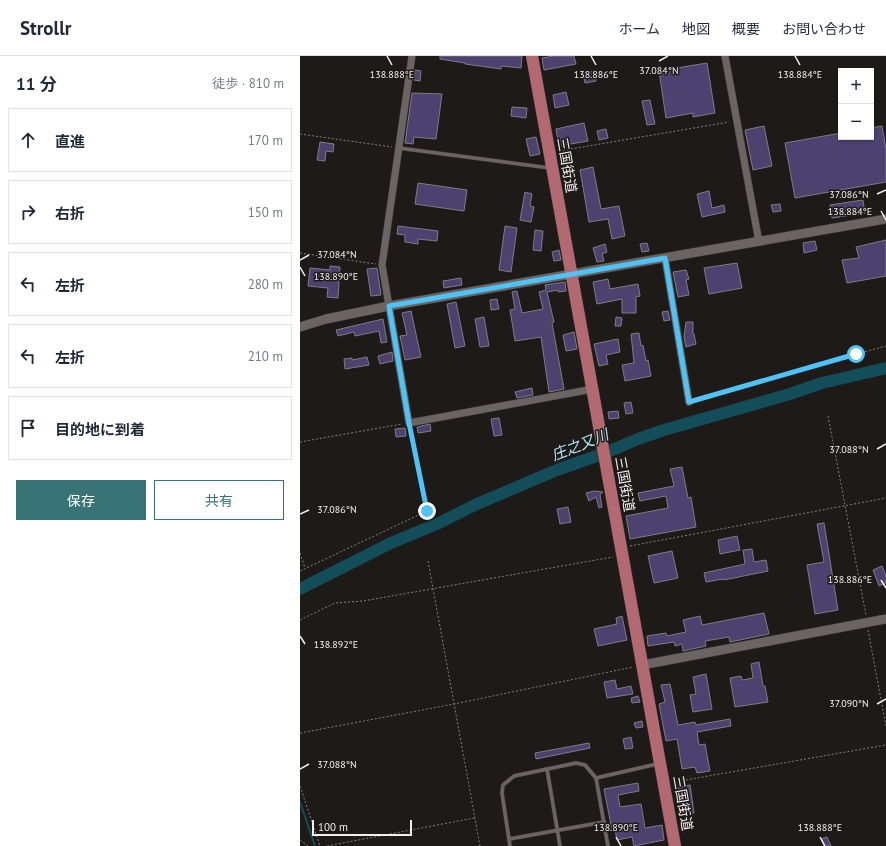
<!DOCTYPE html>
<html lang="ja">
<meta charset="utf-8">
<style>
:root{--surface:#fff;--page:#f6f6f7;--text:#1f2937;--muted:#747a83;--line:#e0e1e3;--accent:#387376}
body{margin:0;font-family:"PT Sans","Noto Sans JP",sans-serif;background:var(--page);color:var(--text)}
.controls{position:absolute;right:12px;top:12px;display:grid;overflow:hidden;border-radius:0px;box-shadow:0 1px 3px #0004}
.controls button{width:36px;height:36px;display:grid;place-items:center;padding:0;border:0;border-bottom:1px solid var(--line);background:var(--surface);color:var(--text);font:20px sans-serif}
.scale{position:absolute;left:12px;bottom:10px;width:100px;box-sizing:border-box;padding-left:4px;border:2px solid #f2efee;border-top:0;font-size:11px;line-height:14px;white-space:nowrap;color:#f2efee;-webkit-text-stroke:3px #1e1a18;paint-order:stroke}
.stop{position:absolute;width:12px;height:12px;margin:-9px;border:3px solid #4fc3f7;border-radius:50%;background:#fff}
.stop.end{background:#4fc3f7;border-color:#fff;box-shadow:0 1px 4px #0008}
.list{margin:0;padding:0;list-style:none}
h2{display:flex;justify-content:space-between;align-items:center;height:52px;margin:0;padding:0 16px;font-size:17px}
h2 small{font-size:13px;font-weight:400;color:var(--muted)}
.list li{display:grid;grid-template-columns:26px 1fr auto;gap:12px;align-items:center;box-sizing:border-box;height:64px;margin:0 8px 8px;padding:0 8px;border:1px solid var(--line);border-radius:0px}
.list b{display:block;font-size:15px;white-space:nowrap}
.list em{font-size:13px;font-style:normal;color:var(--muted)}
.actions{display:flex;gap:8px;padding:12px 16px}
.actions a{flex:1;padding:9px 0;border:1px solid var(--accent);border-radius:0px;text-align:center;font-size:14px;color:var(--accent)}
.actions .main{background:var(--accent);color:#fff}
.icon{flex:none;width:22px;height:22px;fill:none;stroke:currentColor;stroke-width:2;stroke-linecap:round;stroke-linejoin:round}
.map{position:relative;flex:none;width:586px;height:790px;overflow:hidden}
header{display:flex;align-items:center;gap:24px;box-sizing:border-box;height:56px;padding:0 20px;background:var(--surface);border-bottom:1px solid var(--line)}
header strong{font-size:19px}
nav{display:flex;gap:22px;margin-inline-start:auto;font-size:14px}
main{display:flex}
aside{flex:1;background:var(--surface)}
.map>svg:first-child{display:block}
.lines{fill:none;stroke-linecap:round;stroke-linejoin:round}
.stream{stroke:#134d59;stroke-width:2}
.river{stroke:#134d59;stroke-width:12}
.building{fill:#4c416f;stroke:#7e7d82}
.service-casing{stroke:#373433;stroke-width:4.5}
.minor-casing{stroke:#373433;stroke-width:8}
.tertiary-casing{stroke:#373433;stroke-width:10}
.trunk-casing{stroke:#373433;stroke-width:13}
.path{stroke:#83807e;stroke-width:1;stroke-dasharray:2 2;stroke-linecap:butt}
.service{stroke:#6a6562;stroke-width:3.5}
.minor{stroke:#6a6562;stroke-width:7}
.tertiary{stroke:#6a6562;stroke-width:9}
.trunk{stroke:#b26a70;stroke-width:12}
.route{stroke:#4fc3f7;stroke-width:5}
.ticks{fill:none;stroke:#f2efee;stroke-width:1.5}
.labels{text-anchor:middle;stroke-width:3;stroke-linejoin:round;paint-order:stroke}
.street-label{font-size:14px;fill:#f2efee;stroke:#1e1a18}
.water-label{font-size:15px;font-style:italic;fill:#ace8f7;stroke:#1e1a18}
.ticks-label{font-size:10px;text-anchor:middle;fill:#f2efee;stroke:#1e1a18;stroke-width:3;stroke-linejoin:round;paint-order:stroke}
</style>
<header>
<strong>Strollr</strong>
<nav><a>ホーム</a><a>地図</a><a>概要</a><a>お問い合わせ</a></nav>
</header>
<main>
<aside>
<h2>11 分<small>徒歩 · 810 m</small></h2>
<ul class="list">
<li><svg class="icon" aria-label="ahead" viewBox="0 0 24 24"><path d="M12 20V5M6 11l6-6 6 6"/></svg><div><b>直進</b></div><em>170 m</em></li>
<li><svg class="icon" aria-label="right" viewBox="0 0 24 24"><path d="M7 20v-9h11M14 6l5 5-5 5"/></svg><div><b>右折</b></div><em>150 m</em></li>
<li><svg class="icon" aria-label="left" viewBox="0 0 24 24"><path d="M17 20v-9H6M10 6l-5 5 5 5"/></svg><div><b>左折</b></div><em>280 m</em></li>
<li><svg class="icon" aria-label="left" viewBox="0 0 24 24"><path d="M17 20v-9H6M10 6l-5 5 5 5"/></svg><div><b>左折</b></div><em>210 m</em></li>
<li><svg class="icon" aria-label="arrive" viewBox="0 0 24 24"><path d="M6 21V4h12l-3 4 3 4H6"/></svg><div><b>目的地に到着</b></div></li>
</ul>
<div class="actions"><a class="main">保存</a><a>共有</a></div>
</aside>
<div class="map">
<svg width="586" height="790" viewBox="0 0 586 790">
<rect width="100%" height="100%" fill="#1e1a18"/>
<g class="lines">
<path class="stream" d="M0 746 15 790"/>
<path class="river" d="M0 533 91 487 139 467 177 448 257 414 305 397 338 383 364 374 490 338 522 327 586 312"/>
</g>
<g class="building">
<path d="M140 0H222L221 12 201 10V13L165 8V7L140 3Z"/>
<path d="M253 0H274L276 8 244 14 242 2Z"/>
<path d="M407 7 415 57 393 61V57L366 62 359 15Z"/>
<path d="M115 14 121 15 120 25 114 24Z"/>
<path d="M294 15 296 25 285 27 283 17Z"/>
<path d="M266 36 269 49 255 52 253 39Z"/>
<path d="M112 37 142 38 136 83 114 81 113 88 105 87Z"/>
<path d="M350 44 355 68 347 69 342 45Z"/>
<path d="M212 51 227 52 226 62 211 60Z"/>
<path d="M284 67 288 85 259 90 256 73Z"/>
<path d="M464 70 472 110 453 114 445 74Z"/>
<path d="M582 70 586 93V126L495 142 485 87 541 77V81H571V72Z"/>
<path d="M306 73 308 82 299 84 297 75Z"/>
<path d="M236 81 240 98 230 100 226 83Z"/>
<path d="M20 86 34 88 33 96 26 95 25 105 17 104Z"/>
<path d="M293 111 301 153 319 150 325 180 312 183 308 163 289 166 280 114Z"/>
<path d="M118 127 167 134 164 155 115 148Z"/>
<path d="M409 135 412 152 424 149 425 156 402 161 397 138Z"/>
<path d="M225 136 232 138 230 150 234 151 231 166 220 164Z"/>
<path d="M563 144 565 157 532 162 530 149Z"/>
<path d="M480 148 481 155 473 156 471 149Z"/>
<path d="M98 170 138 175 137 185 118 183V188L105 186V179L97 178Z"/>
<path d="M205 170 217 172 211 216 199 214Z"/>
<path d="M235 174 243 175 241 195 233 194Z"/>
<path d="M586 184V220L547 227 542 204 559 202 556 191Z"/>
<path d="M515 185 517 194 504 197 503 187Z"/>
<path d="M347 187 349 195 342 196 340 188Z"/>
<path d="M305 188 307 196 302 198 304 205 297 206 293 192Z"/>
<path d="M259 194 261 204 254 205 252 196Z"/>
<path d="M437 207 442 232 409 238 404 212Z"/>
<path d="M30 210 40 211 38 242 27 241 28 232 8 230 10 212 30 214Z"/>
<path d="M77 212 81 239 71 240 67 213Z"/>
<path d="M386 214 389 223 386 224 389 239 378 241 373 216Z"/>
<path d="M161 222 162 229 144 232 143 225Z"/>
<path d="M308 223 310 233 338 228 340 240 336 241V257H322V243L297 248 293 226Z"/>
<path d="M265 226 266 235 258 236V234L247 236 254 266 252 267 264 333 249 336 241 281 215 285 210 254 215 253 212 236 217 235 222 257 243 253 239 236 246 234 245 229Z"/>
<path d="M197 243 199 253 191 254 190 244Z"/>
<path d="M156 246 165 290 155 292 147 248Z"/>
<path d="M111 255 121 301 105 304 100 280 107 279 102 257Z"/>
<path d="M368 255 370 264 364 265 362 256Z"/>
<path d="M184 261 189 290 180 291 175 263Z"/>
<path d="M316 261 322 262 321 270H315Z"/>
<path d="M83 263 87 286 81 287 79 275 55 280 54 276 38 280 36 274Z"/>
<path d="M386 266H393V278H394L396 288 386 291 384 281Z"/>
<path d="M274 276 277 293 266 295 263 279Z"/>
<path d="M339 277 341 290 343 289 346 305 348 304 351 320 325 325 322 309 334 307 331 278Z"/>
<path d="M318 283 320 296 306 299 308 308 299 310 294 288Z"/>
<path d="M92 296 93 305 80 308 78 300Z"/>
<path d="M67 301 69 309 45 313 44 303 52 302V304Z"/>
<path d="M232 332 233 339 217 342 215 336Z"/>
<path d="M331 346 333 357 326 358 324 347Z"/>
<path d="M318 355 319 362 309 363 308 356Z"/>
<path d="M199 362 202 379 194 380 191 363Z"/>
<path d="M130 368 131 375 118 377 117 371Z"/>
<path d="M105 372 106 380 96 381 95 373Z"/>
<path d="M382 411 388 442 391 441 396 471 330 483 326 460 368 452 366 440 340 445 338 437 374 430 370 413Z"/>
<path d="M294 435 303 436 300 439 302 451 299 452 296 441 289 445 286 437Z"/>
<path d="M268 451 271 466 260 468 257 453Z"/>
<path d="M524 467 538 554 515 558 507 509 524 506 517 468Z"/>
<path d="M437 480 440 494 420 498 418 484Z"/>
<path d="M452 493 454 506 466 504 468 515 424 524 423 523 406 526 404 517 445 508 443 494Z"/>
<path d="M372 495 378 522 354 527 348 500Z"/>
<path d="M582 510 586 520V527L579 530 573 514Z"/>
<path d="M464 557 469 578 430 586 429 581 405 585 406 590 383 595 382 588 375 590 374 586 348 590 347 580 366 577 367 580 386 576 383 564 400 560 402 569Z"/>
<path d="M322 560 327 584 298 590 294 573 317 568 316 562Z"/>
<path d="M459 606 463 630H465L468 646 435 651 430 622 441 620 442 624 453 622 451 608Z"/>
<path d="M406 618 412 653 393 656 390 639 396 638 393 621Z"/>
<path d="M315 624 317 633 331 630 333 638 307 642 304 626Z"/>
<path d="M370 628 378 669 395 666 396 669 430 663 431 670 397 676 399 689 405 688 410 715 397 717 395 711 382 713 377 683 366 685 359 648 365 646 361 629Z"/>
<path d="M338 640 340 646 332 647 331 642Z"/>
<path d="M342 665 343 671 336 672 334 667Z"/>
<path d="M331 681 333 692 325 693 323 683Z"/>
<path d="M289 687 290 692 236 703 235 697Z"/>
<path d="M338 727 339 735 318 739 320 751 341 748 345 772 362 769 364 784 334 790 332 781 317 784 315 774H312L304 733Z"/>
<path d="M390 729 394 757 383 758 380 740H377L376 732Z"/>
<path d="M527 781 531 790H524L521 783Z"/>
</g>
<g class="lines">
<defs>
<g id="service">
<path d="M99 92 250 112"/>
<path d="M247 713 260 790"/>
<path d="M296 722 357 708"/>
<path d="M209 783 304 766"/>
<path d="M210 790 202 737 203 729 214 720 276 707 285 709 296 722 308 790"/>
</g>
<g id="minor">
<path d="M112 0 82 209 109 367 293 333"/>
<path d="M425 0 459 186"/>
<path d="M365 202 389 346"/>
</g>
<g id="tertiary">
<path d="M0 271 26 263 89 250 586 163"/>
<path d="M342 609 586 563"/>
</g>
<path id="trunk" d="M232 0 375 790"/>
</defs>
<use href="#service" class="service-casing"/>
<use href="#minor" class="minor-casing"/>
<use href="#tertiary" class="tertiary-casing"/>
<use href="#trunk" class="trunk-casing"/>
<g class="path">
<path d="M0 78 92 91"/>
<path d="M259 95 429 66"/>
<path d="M0 197 76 208"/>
<path d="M396 344 516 309 586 290"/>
<path d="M528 360 566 559"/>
<path d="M0 386 102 368"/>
<path d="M330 490 586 442"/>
<path d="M0 497 5 512"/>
<path d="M128 505 180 790"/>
<path d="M0 515 127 455 111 375"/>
<path d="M0 564 35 547 63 545 313 501"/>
<path d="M568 574 586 670"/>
<path d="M0 677 154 648 333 611"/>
<path d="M374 726 586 689"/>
<path d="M0 730 20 790"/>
<path d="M0 784 8 790"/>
<path d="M27 790 174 762"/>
</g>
<use href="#service" class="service"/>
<use href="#minor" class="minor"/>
<use href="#tertiary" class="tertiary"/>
<use href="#trunk" class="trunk"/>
</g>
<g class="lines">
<path class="route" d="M127 455 109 367 89 250 365 202 389 346 556 298"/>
</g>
<path class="ticks" d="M87 0 92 9M291 0 296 9M495 0 500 9M359 5 368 0M577 138 586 134M581 155 586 164M0 204 9 199M0 211 5 220M577 393 586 388M0 458 9 454M581 524 586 532M0 580 5 588M577 648 586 643M0 713 9 708M316 781 321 790M520 781 525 790"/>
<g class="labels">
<g class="street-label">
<text transform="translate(267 109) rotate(80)" y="5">三国街道</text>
<text transform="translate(325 428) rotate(80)" y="5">三国街道</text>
<text transform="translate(383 747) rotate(80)" y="5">三国街道</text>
</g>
<g class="water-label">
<text transform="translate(280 389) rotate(-22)" y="5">庄之又川</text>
</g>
</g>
<g class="ticks-label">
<text x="359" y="18">37.084°N</text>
<text x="92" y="22">138.888°E</text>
<text x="296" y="22">138.886°E</text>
<text x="500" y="22">138.884°E</text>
<text x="549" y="142">37.086°N</text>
<text x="550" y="159">138.884°E</text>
<text x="37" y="202">37.084°N</text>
<text x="36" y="224">138.890°E</text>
<text x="549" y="397">37.088°N</text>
<text x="37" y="457">37.086°N</text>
<text x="550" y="527">138.886°E</text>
<text x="36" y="592">138.892°E</text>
<text x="549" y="651">37.090°N</text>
<text x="37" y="712">37.088°N</text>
<text x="316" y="775">138.890°E</text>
<text x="520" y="775">138.888°E</text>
</g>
</svg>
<div class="controls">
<button>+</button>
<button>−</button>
</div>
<div class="scale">100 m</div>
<div class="stop" style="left:556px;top:298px"></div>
<div class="stop end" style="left:127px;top:455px"></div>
</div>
</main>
